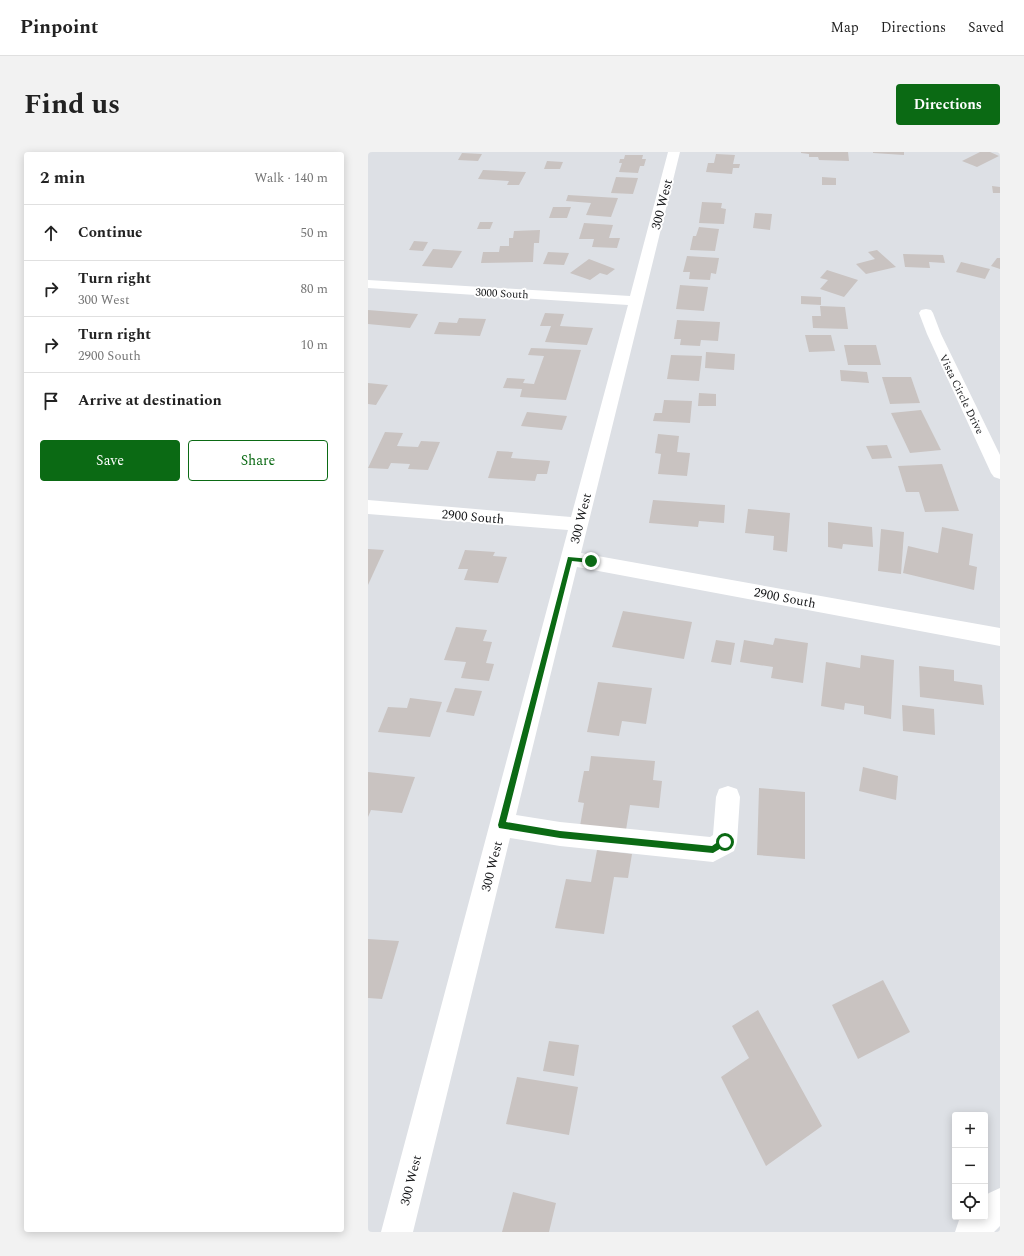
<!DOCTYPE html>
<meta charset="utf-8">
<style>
:root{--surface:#fff;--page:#f2f2f2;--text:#222;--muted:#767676;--line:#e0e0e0;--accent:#0b6a14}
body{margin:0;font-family:Spectral,serif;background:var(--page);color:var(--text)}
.controls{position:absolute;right:12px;bottom:12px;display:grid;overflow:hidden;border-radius:4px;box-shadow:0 2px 10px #0003}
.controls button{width:36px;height:36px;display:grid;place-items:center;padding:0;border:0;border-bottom:1px solid var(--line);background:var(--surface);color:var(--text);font:20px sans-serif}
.stop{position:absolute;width:12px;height:12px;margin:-9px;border:3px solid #0b6a14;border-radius:50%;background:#fff}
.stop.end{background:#0b6a14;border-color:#fff;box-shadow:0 1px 4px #0008}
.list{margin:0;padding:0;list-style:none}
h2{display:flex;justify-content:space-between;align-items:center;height:52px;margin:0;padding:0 16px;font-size:17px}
h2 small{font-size:13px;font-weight:400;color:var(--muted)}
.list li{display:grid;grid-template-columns:26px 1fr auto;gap:12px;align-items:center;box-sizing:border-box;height:56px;padding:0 16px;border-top:1px solid var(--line)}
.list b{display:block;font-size:15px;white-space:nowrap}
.list p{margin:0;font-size:13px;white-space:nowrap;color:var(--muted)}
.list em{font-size:13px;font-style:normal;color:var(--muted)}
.actions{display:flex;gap:8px;padding:12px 16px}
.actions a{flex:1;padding:9px 0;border:1px solid var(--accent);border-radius:4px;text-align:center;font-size:14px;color:var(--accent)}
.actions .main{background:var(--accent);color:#fff}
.icon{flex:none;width:22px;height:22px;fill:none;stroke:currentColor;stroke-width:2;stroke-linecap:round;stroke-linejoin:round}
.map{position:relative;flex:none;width:632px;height:1080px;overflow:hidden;border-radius:4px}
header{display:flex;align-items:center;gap:24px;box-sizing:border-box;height:56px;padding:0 20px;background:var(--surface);border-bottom:1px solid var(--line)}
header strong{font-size:19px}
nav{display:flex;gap:22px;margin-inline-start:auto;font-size:14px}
.intro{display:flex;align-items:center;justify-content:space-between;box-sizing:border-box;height:96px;padding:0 24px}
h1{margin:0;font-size:28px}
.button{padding:10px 18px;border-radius:4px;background:var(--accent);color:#fff;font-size:14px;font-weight:700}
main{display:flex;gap:24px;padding:0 24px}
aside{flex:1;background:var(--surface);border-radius:4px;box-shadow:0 2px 10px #0003}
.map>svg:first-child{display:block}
.building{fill:#c9c3c1}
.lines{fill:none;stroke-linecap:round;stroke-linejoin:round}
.minor{fill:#fff;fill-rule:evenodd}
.major{fill:#fff;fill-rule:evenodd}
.route{fill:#0b6a14}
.labels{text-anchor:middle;stroke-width:4;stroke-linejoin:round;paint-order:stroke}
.far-street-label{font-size:11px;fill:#17181a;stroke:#fff}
.street-label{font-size:13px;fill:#17181a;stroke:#fff}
</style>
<header>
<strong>Pinpoint</strong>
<nav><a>Map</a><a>Directions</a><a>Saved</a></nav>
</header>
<div class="intro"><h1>Find us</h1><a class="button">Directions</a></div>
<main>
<aside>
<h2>2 min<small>Walk · 140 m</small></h2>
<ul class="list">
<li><svg class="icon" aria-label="ahead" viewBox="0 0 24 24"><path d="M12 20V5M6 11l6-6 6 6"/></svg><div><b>Continue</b></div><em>50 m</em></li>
<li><svg class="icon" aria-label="right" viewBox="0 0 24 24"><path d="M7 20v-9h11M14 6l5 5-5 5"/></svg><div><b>Turn right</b><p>300 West</p></div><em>80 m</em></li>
<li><svg class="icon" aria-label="right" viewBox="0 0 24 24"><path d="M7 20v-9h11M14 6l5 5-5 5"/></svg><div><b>Turn right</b><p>2900 South</p></div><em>10 m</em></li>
<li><svg class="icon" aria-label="arrive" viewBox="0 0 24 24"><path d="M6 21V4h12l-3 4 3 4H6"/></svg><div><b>Arrive at destination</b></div></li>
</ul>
<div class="actions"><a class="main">Save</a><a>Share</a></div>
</aside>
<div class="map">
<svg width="632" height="1080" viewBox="0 0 632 1080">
<rect width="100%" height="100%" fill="#dde0e5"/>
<g class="building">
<path d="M433 0H480L481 9 451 8 450 5H441V2L433 1Z"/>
<path d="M505 0H536V3L505 1Z"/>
<path d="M612 0H622L631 4 609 15 594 9Z"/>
<path d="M94 1 114 2 110 9 90 8Z"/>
<path d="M348 2 367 3 365 12H372L371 16H365L364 22 338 20 340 11H346Z"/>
<path d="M257 3H275L274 7H278L276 14H272L270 21 251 20 254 11H251L252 7H256Z"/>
<path d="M179 9 195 10 192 17H176Z"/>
<path d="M115 18 158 20 151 33H139L141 29 110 27Z"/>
<path d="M248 25 270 26 265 42 243 41Z"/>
<path d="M454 25 468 26V33H454Z"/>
<path d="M624 34 632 35V41H625Z"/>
<path d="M200 43 250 46 243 65 218 63 223 51 198 49Z"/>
<path d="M334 50 354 51 353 56 358 57 356 72 331 71Z"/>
<path d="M185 55H203L199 66H181Z"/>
<path d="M387 61 404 62 402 78 385 76Z"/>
<path d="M112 70H125L122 77H109Z"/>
<path d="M216 71 245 73 241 86H252L249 96 224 95 226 87H211Z"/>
<path d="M331 75 351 77 347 99 322 98 325 84H328Z"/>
<path d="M172 78 171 91H166L165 110 113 111 115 100H131L132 94H141V86H145L146 79Z"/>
<path d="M46 89 60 90 55 99 41 98Z"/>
<path d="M65 97 94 99 84 116 54 114Z"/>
<path d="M509 98 528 115 498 122 488 112 507 107 500 100Z"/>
<path d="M180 100 201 101 196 113 175 112Z"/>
<path d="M535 102 575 103 577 111 561 110 562 116 537 115Z"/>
<path d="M319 104 351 106 348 122 343 121 342 128 321 127 322 120H315Z"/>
<path d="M629 106H632V117L623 114Z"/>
<path d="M221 107 247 117 239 123 232 121 222 128 202 121Z"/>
<path d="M593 110 622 117 617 127 588 120Z"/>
<path d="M459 118 490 128 476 145 452 137 460 128 452 126Z"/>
<path d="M312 133 340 135 336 159 308 157Z"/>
<path d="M433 144 453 145V153L433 152Z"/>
<path d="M452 154 477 155 480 177 445 176 444 164H453Z"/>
<path d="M0 158 50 162 42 176 0 172Z"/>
<path d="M177 161 196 162 192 174 225 176 219 193 177 190 183 174H172Z"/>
<path d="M91 166 118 167 112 184 66 182 71 170 89 171Z"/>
<path d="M309 168 352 170 350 189 333 188 332 194 312 193 313 187H306Z"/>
<path d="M437 183H463L467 199 441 200Z"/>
<path d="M476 193H508L513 213H480Z"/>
<path d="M163 196 213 198 198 248 152 245 154 237 135 236 139 226 157 227 155 231 166 232 176 204 160 203Z"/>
<path d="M338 200 367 202 366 218 337 216Z"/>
<path d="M303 203 334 204 331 229 299 227Z"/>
<path d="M472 218 499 220 501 231 473 229Z"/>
<path d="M514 225H543L552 251 522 252Z"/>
<path d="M0 231 20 233 8 253 0 252Z"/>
<path d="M331 241 348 242V254H330Z"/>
<path d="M296 248 324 249 322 271 285 269 287 261H294Z"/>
<path d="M553 258 573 298 542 301 523 261Z"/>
<path d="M159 260 199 264 194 278 153 274Z"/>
<path d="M17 280 35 281 29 294 50 295 53 289 72 290 60 318 40 317 42 312 23 311 20 317 0 316Z"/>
<path d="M290 282 311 284 309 300 322 301 319 324 290 322 293 302 287 301Z"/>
<path d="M519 293 524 306 504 307 498 294Z"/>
<path d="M129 299 145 300 143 306 182 309 179 322H169L167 329 120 326Z"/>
<path d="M574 312 591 359 557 360 551 340H538L530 314Z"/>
<path d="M285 348 357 353 356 371 331 369 330 375 281 371Z"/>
<path d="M380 357 422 361 419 400 405 398 406 384 377 381Z"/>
<path d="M460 370 504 375 505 395 475 392 474 397 460 395Z"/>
<path d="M574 375 605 382 601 413 609 415 606 438 535 421 540 394 570 401Z"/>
<path d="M513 377 536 380 533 422 510 419Z"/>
<path d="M0 397 16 398 0 433Z"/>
<path d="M97 398 127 400 125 404 139 405 130 431 96 428 100 417H90Z"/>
<path d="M255 459 324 470 316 507 244 495Z"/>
<path d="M88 475 119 478 115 489 124 490 118 511 126 512 121 529 93 526 98 510 76 508Z"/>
<path d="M407 486 440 491 435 531 403 526 405 515 372 510 376 488 405 493Z"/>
<path d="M348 488 367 491 363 513 343 510Z"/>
<path d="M493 503 526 508 523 567 496 562V554L477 551 476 558 453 554 458 510 492 516Z"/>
<path d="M551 514 586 518V529L614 533 616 553 552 545Z"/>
<path d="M230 530 284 536 278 572 254 569 251 584 219 580Z"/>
<path d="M87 536 114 539 106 564 78 560Z"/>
<path d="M42 546 74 550 62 585 10 580 20 555 39 556Z"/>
<path d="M534 553 566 557 567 583 535 579Z"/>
<path d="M223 604 287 609 285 628 294 629 291 656 262 653 258 678 212 674 216 651 210 650 216 619H221Z"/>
<path d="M495 615 530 624 528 648 491 639Z"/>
<path d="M0 620 47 625 34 661 3 658 0 665Z"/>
<path d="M391 636 437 640V707L389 703Z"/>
<path d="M229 698 264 702 260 726 246 725 236 782 187 776 198 727 223 730Z"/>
<path d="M0 787 31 789 14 847 0 846Z"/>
<path d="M515 828 542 880 490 907 464 853Z"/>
<path d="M390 858 454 974 398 1014 353 925 381 906 364 874Z"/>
<path d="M181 889 211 893 206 924 175 919Z"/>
<path d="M149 925 210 935 201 983 138 972Z"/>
<path d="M145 1040 188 1051 181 1080H134Z"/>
</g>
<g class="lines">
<g class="minor">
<path d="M300 0H312L213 401 632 476V494L209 415 148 663 192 670 342 685 345 683 348 645 351 637 360 634 369 637 372 645 369 690 366 699 345 710 192 694 142 686 45 1080H13L200 378 0 362V348L203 365 260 153 0 136V128L262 144Z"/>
<path d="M558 157 563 158 565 161 573 182 632 303V327L626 325 623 321 559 182 551 161 553 158Z"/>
</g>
<path class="major" d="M632 1036V1074L626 1080H587L591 1068 595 1065H617V1044L621 1041Z"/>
</g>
<path class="route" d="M200 405 223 407 226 409 223 411 204 409 138 670 192 679 344 694 354 687H360V692L345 701 192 686 131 676 130 673Z"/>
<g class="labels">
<g class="far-street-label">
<text transform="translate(134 141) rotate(3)" y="4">3000 South</text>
<text transform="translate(594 242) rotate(64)" y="4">Vista Circle Drive</text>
</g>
<g class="street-label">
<text transform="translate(293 52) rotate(-76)" y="5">300 West</text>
<text transform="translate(105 364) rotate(5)" y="5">2900 South</text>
<text transform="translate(212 366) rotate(-76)" y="5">300 West</text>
<text transform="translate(417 445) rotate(11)" y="5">2900 South</text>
<text transform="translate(123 714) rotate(-76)" y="5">300 West</text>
<text transform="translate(42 1028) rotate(-76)" y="5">300 West</text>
</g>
</g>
</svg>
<div class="controls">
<button>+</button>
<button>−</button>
<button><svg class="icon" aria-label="locate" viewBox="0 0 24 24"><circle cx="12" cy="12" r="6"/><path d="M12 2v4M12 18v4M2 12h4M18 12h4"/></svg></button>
</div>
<div class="stop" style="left:357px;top:690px"></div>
<div class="stop end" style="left:223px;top:409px"></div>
</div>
</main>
